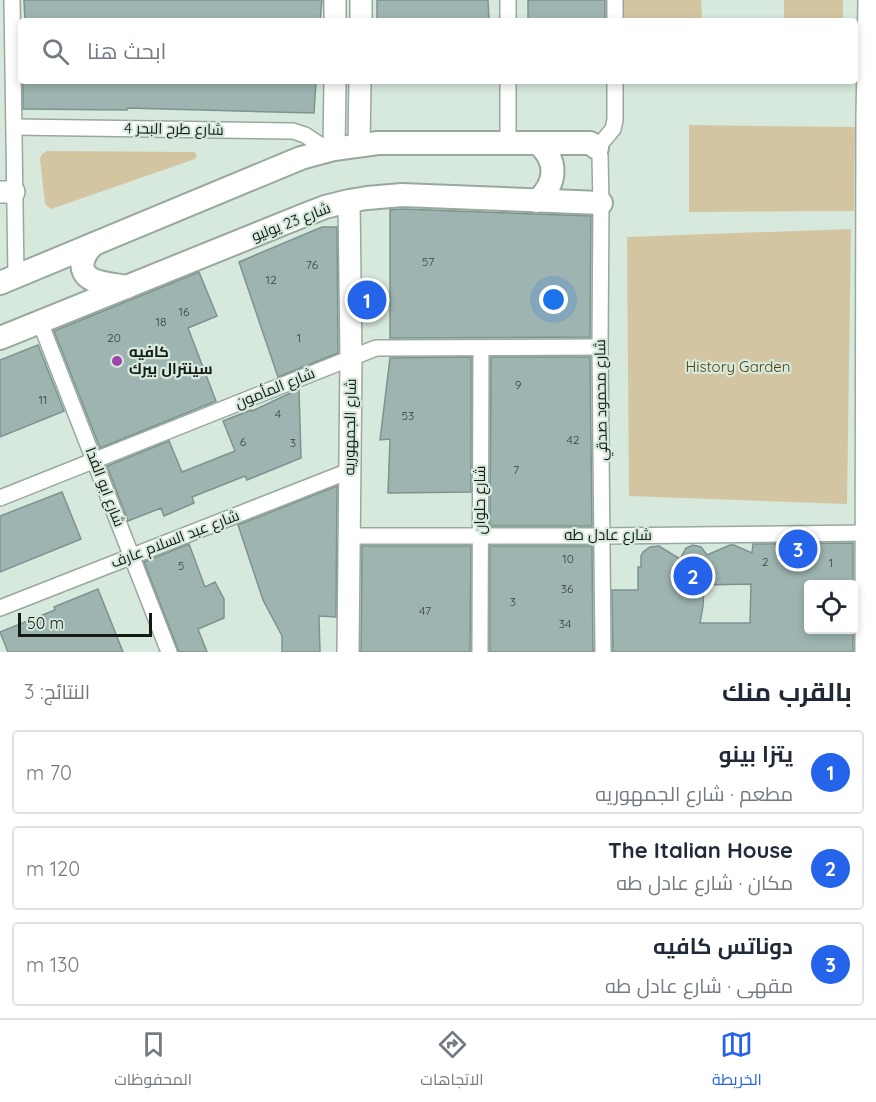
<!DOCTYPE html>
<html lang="ar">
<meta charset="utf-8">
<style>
:root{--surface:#fff;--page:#f6f6f7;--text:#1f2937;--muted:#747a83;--line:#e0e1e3;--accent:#2563eb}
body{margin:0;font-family:Quicksand,Cairo,sans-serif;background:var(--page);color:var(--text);direction:rtl}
.controls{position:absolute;right:18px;bottom:18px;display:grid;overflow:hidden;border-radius:6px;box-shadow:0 3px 9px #0003}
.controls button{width:54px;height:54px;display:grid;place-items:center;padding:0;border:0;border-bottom:2px solid var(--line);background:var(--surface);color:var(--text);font:30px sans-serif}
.scale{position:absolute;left:18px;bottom:15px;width:134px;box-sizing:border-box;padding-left:6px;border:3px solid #141a16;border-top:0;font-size:16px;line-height:21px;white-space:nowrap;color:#141a16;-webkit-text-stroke:4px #d7e9dc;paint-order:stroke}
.you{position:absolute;left:554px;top:300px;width:21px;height:21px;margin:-15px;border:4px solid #fff;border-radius:50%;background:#1a73e8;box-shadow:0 0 0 9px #1a73e833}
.badge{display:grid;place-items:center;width:39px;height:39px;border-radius:50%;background:var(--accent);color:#fff;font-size:20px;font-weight:700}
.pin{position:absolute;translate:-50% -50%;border:3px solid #fff;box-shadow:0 2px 6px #0006}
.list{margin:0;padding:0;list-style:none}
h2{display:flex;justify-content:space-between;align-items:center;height:78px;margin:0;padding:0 24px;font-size:26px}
h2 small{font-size:20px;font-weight:400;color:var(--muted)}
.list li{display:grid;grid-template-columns:39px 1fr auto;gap:18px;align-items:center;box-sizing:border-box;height:84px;margin:0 12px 12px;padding:0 12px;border:2px solid var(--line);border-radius:6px}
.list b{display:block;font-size:22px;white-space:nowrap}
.list p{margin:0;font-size:20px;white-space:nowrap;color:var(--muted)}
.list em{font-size:20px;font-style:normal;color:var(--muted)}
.icon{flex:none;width:33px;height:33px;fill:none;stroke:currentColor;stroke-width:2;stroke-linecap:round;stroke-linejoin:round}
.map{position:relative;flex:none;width:876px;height:652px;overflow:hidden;direction:ltr}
.search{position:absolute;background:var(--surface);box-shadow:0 3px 9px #0003;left:18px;right:18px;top:18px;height:66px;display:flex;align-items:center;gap:15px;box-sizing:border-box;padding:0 21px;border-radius:6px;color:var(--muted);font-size:22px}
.sheet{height:366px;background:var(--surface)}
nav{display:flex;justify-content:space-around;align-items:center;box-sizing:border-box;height:84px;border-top:2px solid var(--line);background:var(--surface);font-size:16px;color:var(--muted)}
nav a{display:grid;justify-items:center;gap:3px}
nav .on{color:var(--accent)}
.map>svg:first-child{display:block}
.green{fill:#d4c5a2}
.building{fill:#9db4b1;stroke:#7c9390;stroke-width:1.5;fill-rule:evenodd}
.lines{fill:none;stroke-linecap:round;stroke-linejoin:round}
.street-casing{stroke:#98a89c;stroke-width:18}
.secondary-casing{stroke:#98a89c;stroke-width:24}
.primary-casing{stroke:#98a89c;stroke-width:26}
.street{stroke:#fff;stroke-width:15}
.secondary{stroke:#fff;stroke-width:21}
.primary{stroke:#fff;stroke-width:22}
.poi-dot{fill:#9f44ae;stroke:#d7e9dc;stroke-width:2}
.labels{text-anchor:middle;stroke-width:4.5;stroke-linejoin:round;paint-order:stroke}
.number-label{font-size:12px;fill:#36403d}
.street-label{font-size:15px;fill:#141a16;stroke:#d7e9dc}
.poi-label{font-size:15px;font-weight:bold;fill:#141a16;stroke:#d7e9dc;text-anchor:start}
.park-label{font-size:15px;fill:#55400b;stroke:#d7e9dc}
</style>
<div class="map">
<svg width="876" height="652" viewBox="0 0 876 652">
<rect width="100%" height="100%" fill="#d7e9dc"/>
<g class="green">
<path d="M622 0H701L702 21H621Z"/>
<rect x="784" y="0" width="59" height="21"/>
<path d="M689 125 855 127 854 211 689 212Z"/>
<path d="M47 151 194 152 197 155 195 159 51 209 45 204 40 158 42 154Z"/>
<path d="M851 229 847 504 629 496 627 237Z"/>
</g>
<g class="building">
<path d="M24 0H322L320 21H25Z"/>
<path d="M377 0H488L489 21H377Z"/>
<rect x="528" y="0" width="77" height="21"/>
<path d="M23 81H316L314 113 127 108V110L23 109Z"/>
<path d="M402 209 591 216 590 337 390 338V210Z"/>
<path d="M322 227H337L338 353 278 377 239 262Z"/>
<path d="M199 272 217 316 188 328 216 401 100 448 54 331Z"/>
<path d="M38 345 64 411 0 437V360Z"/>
<path d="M471 357V492L388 493 390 439 380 440 390 358Z"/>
<path d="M491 357H590L592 526H490Z"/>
<path d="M299 389 301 458 247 480 245 476 192 497 194 503 164 516 161 508 128 521 107 466 169 441 182 472 235 451 223 421 251 410 252 411Z"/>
<path d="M337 486 336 617 319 616 320 652H282V636L263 600 238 525Z"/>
<path d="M62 492 81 539 0 572V516Z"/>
<path d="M853 543V585H808V630H853V652H613L612 590H638V567H641V556L643 552 650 547 659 546 680 559 686 548 693 545 701 547 707 555 730 545H734L752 553 753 544ZM751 584 750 623H700L703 606 704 585Z"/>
<path d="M189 544 205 587 215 582 224 599V618L198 629 207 652H179L144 562Z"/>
<path d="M362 546H471L470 652H361Z"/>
<path d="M490 546H592L593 652H490Z"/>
<path d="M98 589 123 652H8L0 632 55 610 54 607Z"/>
</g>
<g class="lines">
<defs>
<g id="street">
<path d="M12 0 16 276"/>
<path d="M508 0V21"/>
<path d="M615 21V0"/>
<path d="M508 81V142"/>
<path d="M14 127 293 131 305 135 328 150"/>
<path d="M40 322 169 652"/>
<path d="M0 498 376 348 600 347"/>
<path d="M349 536H603L867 533"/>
<path d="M0 608 349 471"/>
<path d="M480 652 481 348"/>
<path d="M603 652 600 347 601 203 600 156 597 148 613 129 615 120V81"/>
</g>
<g id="secondary">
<path d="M335 21V0"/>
<path d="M361 21V0"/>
<path d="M359 145 360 81"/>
<path d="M334 149 335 81"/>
<path d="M0 192H14"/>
<path d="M348 652 351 358 349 201"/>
<path d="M866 652 867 118 869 0"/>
</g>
<g id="primary">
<path d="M537 201C557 183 558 161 538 143"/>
<path d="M94 244C83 254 75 271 93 280 103 284 116 285 127 287"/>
<path d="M0 283 301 158 334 149 378 143H590L597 148"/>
<path d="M0 338 302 216 325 207 349 201 367 198 402 195 601 203"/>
</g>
</defs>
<use href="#street" class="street-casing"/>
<use href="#secondary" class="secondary-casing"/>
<use href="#primary" class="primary-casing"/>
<use href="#street" class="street"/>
<use href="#secondary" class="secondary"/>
<use href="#primary" class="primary"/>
</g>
<circle class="poi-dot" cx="117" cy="361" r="6"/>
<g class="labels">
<g class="number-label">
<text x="428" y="266">57</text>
<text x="312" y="269">76</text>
<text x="271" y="284">12</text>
<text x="184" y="316">16</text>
<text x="161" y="326">18</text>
<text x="114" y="342">20</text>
<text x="299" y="342">1</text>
<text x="518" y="389">9</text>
<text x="43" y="404">11</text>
<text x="278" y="418">4</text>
<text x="408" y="420">53</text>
<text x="573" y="444">42</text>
<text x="243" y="446">6</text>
<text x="293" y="447">3</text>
<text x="516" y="474">7</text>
<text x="568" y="563">10</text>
<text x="765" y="566">2</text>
<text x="831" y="567">1</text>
<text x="181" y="570">5</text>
<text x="567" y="593">36</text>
<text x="513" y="606">3</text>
<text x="425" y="615">47</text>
<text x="565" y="628">34</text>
</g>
<g class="street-label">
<text transform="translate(174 129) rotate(1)" y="5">شارع طرح البحر 4</text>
<text transform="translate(291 222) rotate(-21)" y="5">شارع 23 يوليو</text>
<text transform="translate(275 388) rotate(-22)" y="5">شارع المأمون</text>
<text transform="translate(601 400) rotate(-91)" y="5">شارع محمود صدقي</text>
<text transform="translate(350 427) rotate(-89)" y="5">شارع الجمهوريه</text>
<text transform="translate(105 487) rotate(69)" y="5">شارع ابو الفدا</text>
<text transform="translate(480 500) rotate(-90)" y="5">شارع حلوان</text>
<text x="608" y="540">شارع عادل طه</text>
<text transform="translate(175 539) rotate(-21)" y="5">شارع عبد السلام عارف</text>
</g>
<g class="poi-label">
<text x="129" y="357">كافيه<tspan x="129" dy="17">سينترال بيرك</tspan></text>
</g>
<g class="park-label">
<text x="738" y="372">History Garden</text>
</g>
</g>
</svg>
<div class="controls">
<button><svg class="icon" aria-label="locate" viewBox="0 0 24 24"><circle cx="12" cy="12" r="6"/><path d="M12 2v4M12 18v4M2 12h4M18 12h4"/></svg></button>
</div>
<div class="scale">50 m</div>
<div class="you"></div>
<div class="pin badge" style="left:367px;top:300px">1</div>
<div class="pin badge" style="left:693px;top:576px">2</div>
<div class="pin badge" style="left:798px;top:549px">3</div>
<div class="search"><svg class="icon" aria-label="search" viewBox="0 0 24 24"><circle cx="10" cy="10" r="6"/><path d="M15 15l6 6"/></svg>ابحث هنا</div>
</div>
<section class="sheet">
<h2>بالقرب منك<small>النتائج: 3</small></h2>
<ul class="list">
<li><span class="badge">1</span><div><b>يتزا بينو</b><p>مطعم · شارع الجمهوريه</p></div><em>70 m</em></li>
<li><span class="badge">2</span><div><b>The Italian House</b><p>مكان · شارع عادل طه</p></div><em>120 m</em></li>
<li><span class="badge">3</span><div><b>دوناتس كافيه</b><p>مقهى · شارع عادل طه</p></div><em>130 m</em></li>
</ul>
</section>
<nav>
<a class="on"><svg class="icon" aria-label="map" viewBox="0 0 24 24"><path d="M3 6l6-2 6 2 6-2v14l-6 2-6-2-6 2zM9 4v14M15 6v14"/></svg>الخريطة</a>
<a><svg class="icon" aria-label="directions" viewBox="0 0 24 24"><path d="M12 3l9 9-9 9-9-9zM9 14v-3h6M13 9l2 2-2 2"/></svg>الاتجاهات</a>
<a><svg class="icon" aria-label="saved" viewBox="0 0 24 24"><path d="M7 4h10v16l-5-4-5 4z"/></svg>المحفوظات</a>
</nav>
